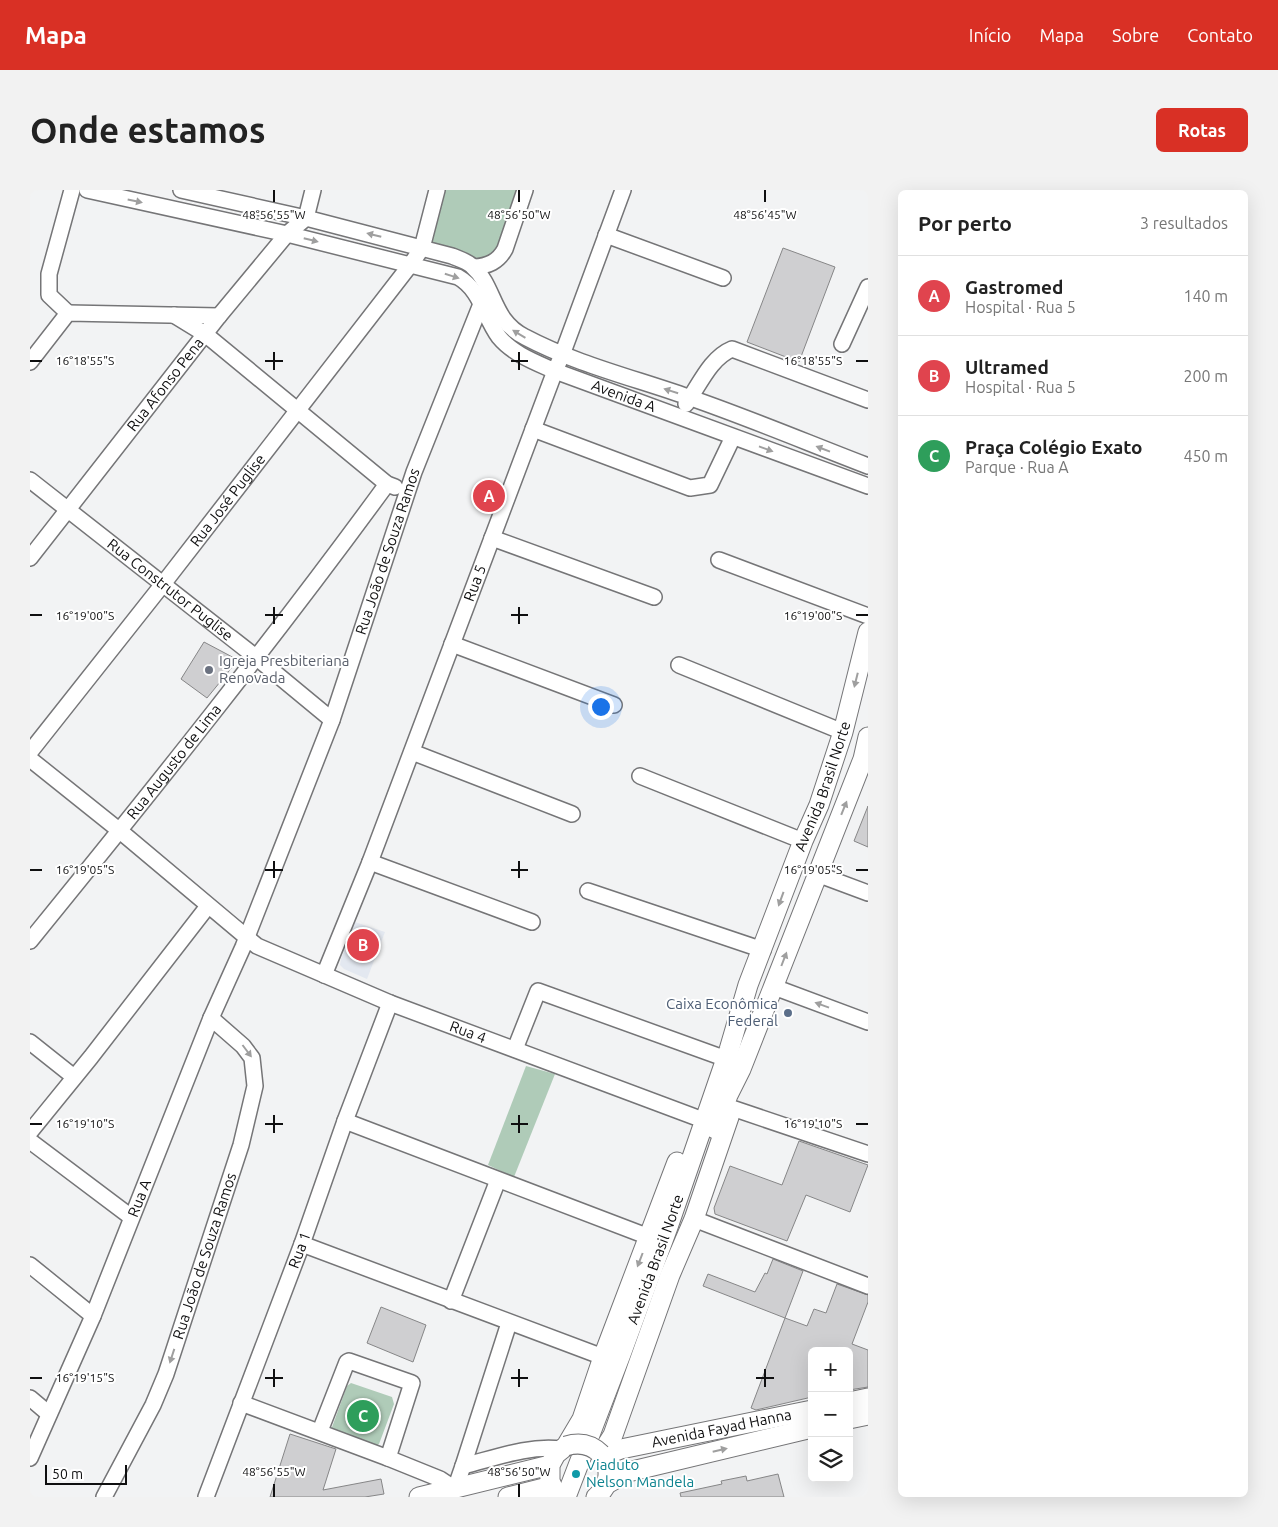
<!DOCTYPE html>
<html lang="pt">
<meta charset="utf-8">
<style>
:root{--surface:#fff;--page:#f2f2f2;--text:#222;--muted:#767676;--line:#e0e0e0;--accent:#d93025}
body{margin:0;font-family:Ubuntu,sans-serif;background:var(--page);color:var(--text)}
.controls{position:absolute;right:15px;bottom:15px;display:grid;overflow:hidden;border-radius:8px;box-shadow:0 5px 20px #0002}
.controls button{width:45px;height:45px;display:grid;place-items:center;padding:0;border:0;border-bottom:1px solid var(--line);background:var(--surface);color:var(--text);font:25px sans-serif}
.scale{position:absolute;left:15px;bottom:12px;width:82px;box-sizing:border-box;padding-left:5px;border:2px solid #0f0f10;border-top:0;font-size:14px;line-height:18px;white-space:nowrap;color:#0f0f10;-webkit-text-stroke:4px #fff;paint-order:stroke}
.you{position:absolute;left:570px;top:516px;width:18px;height:18px;margin:-12px;border:4px solid #fff;border-radius:50%;background:#1a73e8;box-shadow:0 0 0 8px #1a73e833}
.badge{display:grid;place-items:center;width:32px;height:32px;border-radius:50%;background:var(--accent);color:#fff;font-size:16px;font-weight:700}
.pin{position:absolute;translate:-50% -50%;border:2px solid #fff;box-shadow:0 1px 5px #0006}
.list{margin:0;padding:0;list-style:none}
h2{display:flex;justify-content:space-between;align-items:center;height:65px;margin:0;padding:0 20px;font-size:21px}
h2 small{font-size:16px;font-weight:400;color:var(--muted)}
.list li{display:grid;grid-template-columns:32px 1fr auto;gap:15px;align-items:center;box-sizing:border-box;height:80px;padding:0 20px;border-top:1px solid var(--line)}
.list b{display:block;font-size:19px;white-space:nowrap}
.list p{margin:0;font-size:16px;white-space:nowrap;color:var(--muted)}
.list em{font-size:16px;font-style:normal;color:var(--muted)}
.icon{flex:none;width:28px;height:28px;fill:none;stroke:currentColor;stroke-width:2;stroke-linecap:round;stroke-linejoin:round}
.map{position:relative;flex:none;width:838px;height:1307px;overflow:hidden;border-radius:8px}
header{display:flex;align-items:center;gap:30px;box-sizing:border-box;height:70px;padding:0 25px;background:var(--accent);color:#fff}
header strong{font-size:24px}
nav{display:flex;gap:28px;margin-inline-start:auto;font-size:18px}
.intro{display:flex;align-items:center;justify-content:space-between;box-sizing:border-box;height:120px;padding:0 30px}
h1{margin:0;font-size:35px}
.button{padding:12px 22px;border-radius:8px;background:var(--accent);color:#fff;font-size:18px;font-weight:700}
main{display:flex;gap:30px;padding:0 30px}
aside{flex:1;background:var(--surface);border-radius:8px;box-shadow:0 5px 20px #0002}
.map>svg:first-child{display:block}
.built{fill:#e3e8f0}
.green{fill:#afcbb8}
.building{fill:#cfcfd1;stroke:#868687}
.lines{fill:none;stroke-linecap:round;stroke-linejoin:round}
.minor-casing{stroke:#757577;stroke-width:18}
.major-casing{stroke:#757577;stroke-width:21}
.minor{stroke:#fff;stroke-width:15}
.major{stroke:#fff;stroke-width:19}
.major-bridge-casing{stroke:#757577;stroke-width:21;stroke-linecap:butt}
.major-bridge{stroke:#fff;stroke-width:19}
.oneway{fill:#9f9f9f}
.ticks{fill:none;stroke:#0f0f10;stroke-width:2}
.worship-dot{fill:#6b7280;stroke:#fff;stroke-width:2}
.service-dot{fill:#5c6f8a;stroke:#fff;stroke-width:2}
.culture-dot{fill:#0f9aa8;stroke:#fff;stroke-width:2}
.labels{text-anchor:middle;stroke-width:4;stroke-linejoin:round;paint-order:stroke}
.street-label{font-size:15px;fill:#0f0f10;stroke:#fff}
.worship-label{font-size:15px;fill:#5b616d;stroke:#fff;text-anchor:start}
.service-label{font-size:15px;fill:#4e5e75;stroke:#fff;text-anchor:end}
.culture-label{font-size:15px;fill:#0d838f;stroke:#fff;text-anchor:start}
.ticks-label{font-size:12px;text-anchor:middle;fill:#0f0f10;stroke:#fff;stroke-width:4;stroke-linejoin:round;paint-order:stroke}
</style>
<header>
<strong>Mapa</strong>
<nav><a>Início</a><a>Mapa</a><a>Sobre</a><a>Contato</a></nav>
</header>
<div class="intro"><h1>Onde estamos</h1><a class="button">Rotas</a></div>
<main>
<div class="map">
<svg width="838" height="1307" viewBox="0 0 838 1307">
<rect width="100%" height="100%" fill="#f2f3f4"/>
<path class="built" d="M325 732 355 742 337 789 314 779 310 775 311 769Z"/>
<g class="green">
<path d="M408 0H493L464 72 396 56Z"/>
<path d="M496 876 525 884 484 987 458 975Z"/>
<path d="M321 1193 362 1207 364 1214 349 1254 346 1256 301 1240 317 1196Z"/>
</g>
<g class="building">
<path d="M753 58 805 77 769 172 717 152Z"/>
<path d="M174 452 208 470 177 508 151 489Z"/>
<path d="M838 616V657L824 651Z"/>
<path d="M769 951 838 975 820 1022 776 1005 757 1051 685 1024 684 1018 700 976 752 995Z"/>
<path d="M743 1069 773 1081 755 1128 673 1096 678 1084 725 1102 735 1083 737 1084Z"/>
<path d="M807 1094 838 1105V1112L822 1154 838 1160V1197L819 1200V1161H782V1207L726 1220 721 1218 755 1128 777 1136 784 1119 796 1123Z"/>
<path d="M351 1117 396 1135 383 1172 337 1153Z"/>
<path d="M260 1244 306 1259 293 1300 351 1289 354 1304 335 1307H240Z"/>
<path d="M748 1284 754 1307H651L650 1303 692 1294 691 1291 716 1286 717 1291Z"/>
</g>
<g class="lines">
<defs>
<g id="minor">
<path id="s1" d="M57 0 257 44 428 87C451 100 454 127 469 147 483 164 505 172 525 181L838 296"/>
<path d="M151 0 276 28 422 66C429 69 437 71 442 76 466 97 461 130 495 147 546 174 604 188 658 207 719 228 778 253 838 276"/>
<path d="M576 45 693 88"/>
<path d="M444 77C458 76 468 72 475 59L495 0"/>
<path d="M38 123 19 105V84L42 0"/>
<path d="M144 125 175 144 357 294 365 297"/>
<path d="M812 154 838 97"/>
<path d="M0 172 38 123 189 126"/>
<path d="M656 214C669 196 680 168 702 159L838 210"/>
<path d="M503 239 660 298 680 295 703 247"/>
<path id="s2" d="M0 290 227 468 302 530"/>
<path d="M462 348 624 407"/>
<path id="s3" d="M0 368 189 126 257 44 276 28 283 0"/>
<path d="M689 370 838 426"/>
<path d="M422 454 584 515"/>
<path d="M649 475 813 542"/>
<path id="s4" d="M0 562 133 394 381 74 392 58 407 0"/>
<path d="M382 562 542 624"/>
<path id="s5" d="M0 569 90 641 227 756 360 813 665 927"/>
<path d="M610 586 773 651"/>
<path d="M340 672 502 732"/>
<path d="M787 684 838 703"/>
<path d="M558 701 733 760"/>
<path id="s6" d="M0 751C122 601 243 450 357 294"/>
<path id="s7" d="M294 785 340 672 525 181 532 165 593 0"/>
<path d="M744 797 838 832"/>
<path d="M0 852 44 887"/>
<path d="M485 859 508 801 688 866"/>
<path d="M702 918 838 964"/>
<path d="M315 931 619 1047"/>
<path d="M0 942 61 867 178 716"/>
<path d="M0 951 101 1027"/>
<path d="M664 1029 838 1096"/>
<path d="M272 1054 573 1167"/>
<path d="M0 1075 63 1126"/>
<path d="M421 1111 468 990"/>
<path d="M0 1208 19 1224"/>
<path d="M211 1213 358 1268 410 1289 425 1299 433 1276 479 1133"/>
<path d="M290 1241 317 1172 319 1171 382 1193 358 1268"/>
<path id="s8" d="M0 1268 63 1126 181 828 213 757 302 530 384 282 451 114"/>
<path d="M433 1276C465 1268 498 1255 531 1259"/>
<path id="s9" d="M74 1307 123 1215 136 1184 211 955 225 896 222 868 213 856 181 828"/>
<path id="s10" d="M176 1307 272 1054 315 931 360 813"/>
</g>
<g id="major">
<path d="M685 939 698 905 711 879 833 569 838 547"/>
<path d="M819 1212 838 1208"/>
<path d="M819 1229 838 1225"/>
<path id="s11" d="M573 1266 591 1259 782 1220"/>
<path d="M577 1294 598 1282 782 1238"/>
<path d="M389 1307 520 1275"/>
<path d="M478 1307 522 1296"/>
<path d="M531 1307 524 1300 520 1291V1275L526 1264 536 1256 552 1229 573 1167 647 972"/>
<path id="s12" d="M536 1307 591 1164 638 1037 699 860 718 795 773 651 789 615 813 542 838 442"/>
<path d="M566 1307C580 1296 582 1278 571 1264L583 1245 640 1085 664 1029 699 927"/>
</g>
</defs>
<use href="#minor" class="minor-casing"/>
<use href="#major" class="major-casing"/>
<use href="#minor" class="minor"/>
<use href="#major" class="major"/>
<defs>
<path id="major-bridge" d="M536 1256C549 1252 561 1254 571 1264"/>
</defs>
<use href="#major-bridge" class="major-bridge-casing"/>
<use href="#major-bridge" class="major-bridge"/>
</g>
<defs><path id="oneway-solid" d="M-6-.8H1V-3.2L6.5 0L1 3.2V.8H-6Z" transform="scale(1.25)"/></defs>
<g class="oneway">
<use href="#oneway-solid" transform="translate(105 11) rotate(12)"/>
<use href="#oneway-solid" transform="translate(344 45) rotate(-166)"/>
<use href="#oneway-solid" transform="translate(281 50) rotate(14)"/>
<use href="#oneway-solid" transform="translate(422 86) rotate(17)"/>
<use href="#oneway-solid" transform="translate(489 144) rotate(-149)"/>
<use href="#oneway-solid" transform="translate(641 201) rotate(-162)"/>
<use href="#oneway-solid" transform="translate(736 259) rotate(20)"/>
<use href="#oneway-solid" transform="translate(793 259) rotate(-159)"/>
<use href="#oneway-solid" transform="translate(826 490) rotate(104)"/>
<use href="#oneway-solid" transform="translate(814 618) rotate(-68)"/>
<use href="#oneway-solid" transform="translate(751 709) rotate(110)"/>
<use href="#oneway-solid" transform="translate(754 769) rotate(-69)"/>
<use href="#oneway-solid" transform="translate(792 815) rotate(-160)"/>
<use href="#oneway-solid" transform="translate(217 861) rotate(53)"/>
<use href="#oneway-solid" transform="translate(610 1070) rotate(111)"/>
<use href="#oneway-solid" transform="translate(142 1166) rotate(108)"/>
<use href="#oneway-solid" transform="translate(690 1260) rotate(-13)"/>
</g>
<path class="ticks" d="M244 0V12M489 0V12M735 0V12M244 162V180M489 162V180M0 171H12M235 171H253M481 171H498M826 171H838M244 417V434M489 417V434M0 425H12M235 425H253M481 425H498M826 425H838M244 671V688M489 671V688M0 680H12M235 680H253M481 680H498M826 680H838M244 925V943M489 925V943M0 934H12M235 934H253M481 934H498M826 934H838M244 1179V1197M489 1179V1197M735 1179V1197M0 1188H12M235 1188H253M481 1188H498M726 1188H744M244 1294V1307M489 1294V1307"/>
<circle class="worship-dot" cx="179" cy="480" r="5"/>
<circle class="service-dot" cx="758" cy="823" r="5"/>
<circle class="culture-dot" cx="546" cy="1284" r="5"/>
<g class="labels">
<g class="street-label">
<text dy="5" stroke="none"><textPath href="#s3" startOffset="220">Rua Afonso Pena</textPath></text>
<text dy="5" stroke="none"><textPath href="#s1" startOffset="594">Avenida A</textPath></text>
<text dy="5" stroke="none"><textPath href="#s4" startOffset="320">Rua José Puglise</textPath></text>
<text dy="5" stroke="none"><textPath href="#s8" startOffset="975">Rua João de Souza Ramos</textPath></text>
<text dy="5" stroke="none"><textPath href="#s7" startOffset="420">Rua 5</textPath></text>
<text dy="5" stroke="none"><textPath href="#s2" startOffset="178">Rua Construtor Puglise</textPath></text>
<text dy="5" stroke="none"><textPath href="#s6" startOffset="230">Rua Augusto de Lima</textPath></text>
<text dy="5" stroke="none"><textPath href="#s12" startOffset="756">Avenida Brasil Norte</textPath></text>
<text dy="5" stroke="none"><textPath href="#s5" startOffset="522">Rua 4</textPath></text>
<text dy="5" stroke="none"><textPath href="#s8" startOffset="282">Rua A</textPath></text>
<text dy="5" stroke="none"><textPath href="#s10" startOffset="264">Rua 1</textPath></text>
<text dy="5" stroke="none"><textPath href="#s9" startOffset="262">Rua João de Souza Ramos</textPath></text>
<text dy="5" stroke="none"><textPath href="#s12" startOffset="254">Avenida Brasil Norte</textPath></text>
<text dy="5" stroke="none"><textPath href="#s11" startOffset="122">Avenida Fayad Hanna</textPath></text>
</g>
<g class="worship-label">
<text x="189" y="476">Igreja Presbiteriana<tspan x="189" dy="17">Renovada</tspan></text>
</g>
<g class="service-label">
<text x="748" y="819">Caixa Econômica<tspan x="748" dy="17">Federal</tspan></text>
</g>
<g class="culture-label">
<text x="556" y="1280">Viaduto<tspan x="556" dy="17">Nelson Mandela</tspan></text>
</g>
</g>
<g class="ticks-label">
<text x="244" y="29">48°56'55"W</text>
<text x="489" y="29">48°56'50"W</text>
<text x="735" y="29">48°56'45"W</text>
<text x="55" y="175">16°18'55"S</text>
<text x="783" y="175">16°18'55"S</text>
<text x="55" y="430">16°19'00"S</text>
<text x="783" y="430">16°19'00"S</text>
<text x="55" y="684">16°19'05"S</text>
<text x="783" y="684">16°19'05"S</text>
<text x="55" y="938">16°19'10"S</text>
<text x="783" y="938">16°19'10"S</text>
<text x="55" y="1192">16°19'15"S</text>
<text x="244" y="1286">48°56'55"W</text>
<text x="489" y="1286">48°56'50"W</text>
</g>
</svg>
<div class="controls">
<button>+</button>
<button>−</button>
<button><svg class="icon" aria-label="layers" viewBox="0 0 24 24"><path d="M12 4l9 5-9 5-9-5zM3 14l9 5 9-5"/></svg></button>
</div>
<div class="scale">50 m</div>
<div class="you"></div>
<div class="pin badge" style="left:459px;top:306px;background:#e0444e">A</div>
<div class="pin badge" style="left:333px;top:755px;background:#e0444e">B</div>
<div class="pin badge" style="left:333px;top:1226px;background:#2e9e5b">C</div>
</div>
<aside>
<h2>Por perto<small>3 resultados</small></h2>
<ul class="list">
<li><span class="badge" style="background:#e0444e">A</span><div><b>Gastromed</b><p>Hospital · Rua 5</p></div><em>140 m</em></li>
<li><span class="badge" style="background:#e0444e">B</span><div><b>Ultramed</b><p>Hospital · Rua 5</p></div><em>200 m</em></li>
<li><span class="badge" style="background:#2e9e5b">C</span><div><b>Praça Colégio Exato</b><p>Parque · Rua A</p></div><em>450 m</em></li>
</ul>
</aside>
</main>
